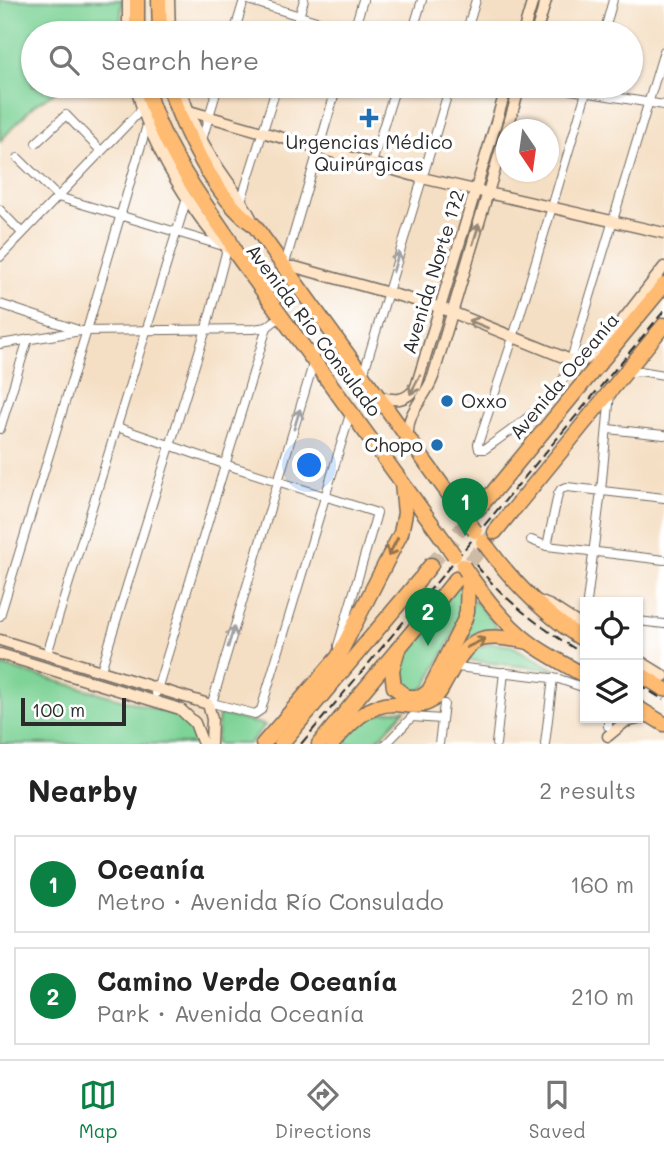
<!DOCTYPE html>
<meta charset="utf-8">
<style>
:root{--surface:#fff;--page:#f6f6f6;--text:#222;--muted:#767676;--line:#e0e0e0;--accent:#0b8043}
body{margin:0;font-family:Mali,sans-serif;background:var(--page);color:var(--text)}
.controls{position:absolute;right:21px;bottom:21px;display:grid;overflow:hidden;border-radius:0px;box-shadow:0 2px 5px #0004}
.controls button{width:63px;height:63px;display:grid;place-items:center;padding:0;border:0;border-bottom:2px solid var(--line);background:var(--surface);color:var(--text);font:35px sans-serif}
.compass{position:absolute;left:496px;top:119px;width:63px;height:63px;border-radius:50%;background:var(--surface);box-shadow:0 2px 5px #0004;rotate:167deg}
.scale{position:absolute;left:21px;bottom:18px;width:105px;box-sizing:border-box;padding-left:7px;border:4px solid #2b2b2b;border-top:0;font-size:19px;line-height:24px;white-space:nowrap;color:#2b2b2b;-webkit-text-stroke:5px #fff;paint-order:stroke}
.you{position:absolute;left:310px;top:466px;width:24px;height:24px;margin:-18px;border:5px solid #fff;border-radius:50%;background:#1a73e8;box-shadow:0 0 0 10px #1a73e833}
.badge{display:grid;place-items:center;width:46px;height:46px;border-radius:50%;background:var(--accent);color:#fff;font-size:23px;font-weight:700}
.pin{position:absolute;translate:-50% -58px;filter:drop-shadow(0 2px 4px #0008)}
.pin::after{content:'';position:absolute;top:37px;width:24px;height:21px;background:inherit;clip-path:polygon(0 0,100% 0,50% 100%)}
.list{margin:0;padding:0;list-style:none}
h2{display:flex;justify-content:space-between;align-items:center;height:91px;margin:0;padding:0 28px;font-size:30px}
h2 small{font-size:23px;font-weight:400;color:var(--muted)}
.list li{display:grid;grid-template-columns:46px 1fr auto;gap:21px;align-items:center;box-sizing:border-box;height:98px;margin:0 14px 14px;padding:0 14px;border:2px solid var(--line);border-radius:0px}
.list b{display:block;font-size:26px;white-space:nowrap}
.list p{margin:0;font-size:23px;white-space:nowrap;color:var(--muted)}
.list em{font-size:23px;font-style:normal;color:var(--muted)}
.icon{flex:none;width:38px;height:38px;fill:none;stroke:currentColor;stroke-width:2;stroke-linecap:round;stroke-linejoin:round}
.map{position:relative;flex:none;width:664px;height:744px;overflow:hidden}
.search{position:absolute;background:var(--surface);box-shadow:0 2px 5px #0004;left:21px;right:21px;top:21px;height:77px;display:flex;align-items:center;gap:18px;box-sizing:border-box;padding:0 24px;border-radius:38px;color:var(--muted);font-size:26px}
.sheet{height:315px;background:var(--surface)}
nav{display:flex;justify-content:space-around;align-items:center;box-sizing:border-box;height:98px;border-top:2px solid var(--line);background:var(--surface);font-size:19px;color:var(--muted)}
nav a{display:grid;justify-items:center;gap:4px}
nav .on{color:var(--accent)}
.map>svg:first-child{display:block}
.green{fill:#7ed397;stroke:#547f61;stroke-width:2}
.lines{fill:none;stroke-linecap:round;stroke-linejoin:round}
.highway-tunnel{stroke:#cdbba5;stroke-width:14;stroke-dasharray:14 7;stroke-linecap:butt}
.street-casing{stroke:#726a61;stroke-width:10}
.secondary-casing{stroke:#726a61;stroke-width:13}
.highway-casing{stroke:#726a61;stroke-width:17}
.street{stroke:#fff;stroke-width:8}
.secondary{stroke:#ffe4c6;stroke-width:10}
.highway{stroke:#febb71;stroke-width:14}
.rail{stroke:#2b2b2b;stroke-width:2;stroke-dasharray:10 5;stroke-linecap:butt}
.highway-bridge-casing{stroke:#726a61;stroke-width:17;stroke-linecap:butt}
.highway-bridge{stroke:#febb71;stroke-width:14}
.oneway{stroke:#958878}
.oneway2{stroke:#a0a0a0}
.oneway3{stroke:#94734e}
.poi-dot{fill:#1f6fb2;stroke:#fff;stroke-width:2.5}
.labels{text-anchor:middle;stroke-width:7;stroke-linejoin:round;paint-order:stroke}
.poi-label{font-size:19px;fill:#2b2b2b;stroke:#fff}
.street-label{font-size:19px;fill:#2b2b2b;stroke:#fff}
</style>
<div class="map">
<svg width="664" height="744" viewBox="0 0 664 744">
<rect width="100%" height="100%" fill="#fff"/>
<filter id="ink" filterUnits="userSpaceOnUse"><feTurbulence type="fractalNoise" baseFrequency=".0143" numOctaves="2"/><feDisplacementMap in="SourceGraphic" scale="14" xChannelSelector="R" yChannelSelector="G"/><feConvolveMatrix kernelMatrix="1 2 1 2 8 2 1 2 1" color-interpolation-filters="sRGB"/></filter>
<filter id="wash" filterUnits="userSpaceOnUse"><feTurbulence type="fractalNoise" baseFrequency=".00686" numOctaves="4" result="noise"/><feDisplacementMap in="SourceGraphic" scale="28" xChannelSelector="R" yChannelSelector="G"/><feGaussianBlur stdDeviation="1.57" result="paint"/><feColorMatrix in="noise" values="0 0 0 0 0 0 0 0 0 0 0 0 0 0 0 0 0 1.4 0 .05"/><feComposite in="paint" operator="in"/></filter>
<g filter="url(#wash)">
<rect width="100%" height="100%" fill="#f5dfc4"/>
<g class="green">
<path d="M0 0H122L120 33H33V86H64L33 106 0 141Z"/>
<path d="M459 582C471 614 441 655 427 685 417 694 412 691 400 687L396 668Z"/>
<path d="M474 599 498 629C481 630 469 634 457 647Z"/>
<path d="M491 643 512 646 556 670 464 660 475 649Z"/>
<path d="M0 665 181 716 189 720 198 744H0Z"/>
<path d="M405 710 374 744H341C365 717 367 713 405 710Z"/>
<path d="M219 714 265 725 249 744H216Z"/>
</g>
</g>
<g filter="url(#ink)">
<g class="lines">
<g class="highway-tunnel">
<path d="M431 565 478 509"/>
<path d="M457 578 495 532"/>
</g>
<defs>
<g id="street">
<path d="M248 0 355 33"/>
<path d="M234 33 244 0"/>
<path d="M294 33 304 0"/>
<path d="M353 33 363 0"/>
<path d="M412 33 422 0"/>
<path d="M466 33 476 0"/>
<path d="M604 33 613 0"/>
<path d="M546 86 664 105"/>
<path d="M588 86 513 338 478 444 479 449H485C516 427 548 406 567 373L664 51"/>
<path d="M202 140 218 86"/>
<path d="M36 143 66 115 100 150"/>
<path d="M18 158 58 197 220 245"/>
<path d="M372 163 396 86"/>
<path d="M241 201 277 86"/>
<path d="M0 210 22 233"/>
<path d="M0 257 142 109"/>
<path d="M284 267 337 86"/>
<path d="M0 304 78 330"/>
<path d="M0 344 81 331 253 329 267 327 281 316"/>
<path d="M626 373 640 371 664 375"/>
<path d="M363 375 450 86"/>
<path d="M117 427 224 464 377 513 338 646"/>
<path d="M0 429 28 339"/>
<path d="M608 429 664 435"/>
<path d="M531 540 547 546 664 560"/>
<path d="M547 546 558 494 561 489 567 487 664 498"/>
<path d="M587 602 601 491 610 393"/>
<path d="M0 616 87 330 147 125"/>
<path d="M638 621 664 624"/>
<path d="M579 625 585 616"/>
<path d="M47 654 187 198"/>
<path d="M457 667 559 679 585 688"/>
<path d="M101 670 206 329 227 249"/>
<path d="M156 693 267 327"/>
<path d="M212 703 255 714 261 710 351 411"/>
<path d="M212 703 314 361"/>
<path d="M608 718V726"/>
<path d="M386 744 412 717 442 719"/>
<path d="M439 744 444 704"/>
<path d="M496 744 504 672"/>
<path d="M545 744 553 678"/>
</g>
<g id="secondary">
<path d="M128 0V33"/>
<path d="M169 0 170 33"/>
<path d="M523 33 533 0"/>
<path d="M536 33 546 0"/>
<path d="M136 86C147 133 169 172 196 212 208 229 218 243 236 254"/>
<path d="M180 86C188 112 199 138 214 161 227 182 243 200 253 222"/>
<path d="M189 111 422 178 664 233"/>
<path d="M507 130 520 86"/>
<path d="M284 267H295L439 307 578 363 587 359 626 316 664 267"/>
<path d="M378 396C394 401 406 402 416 387L507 86"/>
<path d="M408 436C406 412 425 399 433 377L506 132"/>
<path d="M536 600 551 606 585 628"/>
<path d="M0 640 208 704 212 719 211 744"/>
<path d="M0 654 180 709 195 723 203 744"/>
<path d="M638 660 664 676"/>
<path d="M608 736 625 722 651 716"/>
</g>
<g id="highway">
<path d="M137 0V33"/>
<path d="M159 0 160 33"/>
<path d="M146 86C161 144 195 190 229 239L236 254 443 539"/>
<path d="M169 86C182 128 216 200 254 225L463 514"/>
<path d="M494 491 664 285"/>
<path d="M478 509 490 495"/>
<path d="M514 509 664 325"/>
<path d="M495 532 511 512"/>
<path d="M488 548C515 585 547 616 585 641"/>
<path d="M467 572C485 597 504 623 529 642 546 655 567 665 585 676"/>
<path d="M423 575 431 565"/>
<path d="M444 594 456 579"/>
<path d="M398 649 392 670 394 687 407 697H421L429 691 464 621 467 611 468 574"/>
<path d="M638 673 664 689"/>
<path d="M638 708 664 724"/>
<path d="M263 744 338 657 401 533 405 513 402 483"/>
<path d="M281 744 420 579"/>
<path d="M319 744 442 596"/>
<path d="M332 744C349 725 366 704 394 704 407 705 419 709 431 701 439 696 442 687 447 679 470 634 480 633 529 642"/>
</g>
</defs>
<use href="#street" class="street-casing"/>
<use href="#secondary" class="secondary-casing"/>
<use href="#highway" class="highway-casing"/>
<use href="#street" class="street"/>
<use href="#secondary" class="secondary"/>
<use href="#highway" class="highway"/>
<g class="rail">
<path d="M476 565C507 603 544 630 585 655"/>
<path d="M638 684 664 700"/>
<path d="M301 744 664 311"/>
</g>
<defs>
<g id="highway-bridge">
<path d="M463 514 475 531"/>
<path d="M443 539 454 555"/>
<path d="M483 542 488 548"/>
<path d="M463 566 467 572"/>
</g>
</defs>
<use href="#highway-bridge" class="highway-bridge-casing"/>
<use href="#highway-bridge" class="highway-bridge"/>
</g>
<defs><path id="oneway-shaft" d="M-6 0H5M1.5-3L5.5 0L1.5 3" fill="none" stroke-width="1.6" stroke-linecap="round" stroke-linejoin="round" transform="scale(1.75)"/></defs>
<g class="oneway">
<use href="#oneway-shaft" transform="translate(476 234) rotate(-73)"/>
<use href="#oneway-shaft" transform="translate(478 324) rotate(-158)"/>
<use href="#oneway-shaft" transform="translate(415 385) rotate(117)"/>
</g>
<g class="oneway2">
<use href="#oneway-shaft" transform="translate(396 262) rotate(-73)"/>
<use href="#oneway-shaft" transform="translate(297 419) rotate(-73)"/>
<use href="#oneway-shaft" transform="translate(231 637) rotate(-73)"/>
</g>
<g class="oneway3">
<use href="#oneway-shaft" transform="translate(393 547) rotate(117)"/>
<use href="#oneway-shaft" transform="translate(476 643) rotate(-26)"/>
</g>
</g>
<g class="poi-dot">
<path d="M365.5 107.5h7v7h7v7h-7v7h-7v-7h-7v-7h7z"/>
<circle cx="447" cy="401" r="7"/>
<circle cx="437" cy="445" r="7"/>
</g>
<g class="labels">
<g class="poi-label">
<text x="369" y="149">Urgencias Médico<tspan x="369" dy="22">Quirúrgicas</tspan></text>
<text x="461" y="408" text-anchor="start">Oxxo</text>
<text x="423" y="452" text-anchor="end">Chopo</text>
</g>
<g class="street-label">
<text transform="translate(433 272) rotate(-73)" y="7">Avenida Norte 172</text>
<text transform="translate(314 330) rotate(53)" y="7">Avenida Río Consulado</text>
<text transform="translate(564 376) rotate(-50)" y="7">Avenida Oceanía</text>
</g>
</g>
</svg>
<div class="controls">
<button><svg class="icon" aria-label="locate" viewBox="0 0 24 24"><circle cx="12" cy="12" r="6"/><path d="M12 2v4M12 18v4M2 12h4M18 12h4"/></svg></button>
<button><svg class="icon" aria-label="layers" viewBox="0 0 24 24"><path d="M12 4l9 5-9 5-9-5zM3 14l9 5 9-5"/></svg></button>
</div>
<svg class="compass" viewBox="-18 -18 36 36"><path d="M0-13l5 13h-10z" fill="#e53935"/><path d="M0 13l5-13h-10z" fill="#767676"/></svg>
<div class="scale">100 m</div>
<div class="you"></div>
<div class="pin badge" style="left:465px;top:536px">1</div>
<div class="pin badge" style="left:428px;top:646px">2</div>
<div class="search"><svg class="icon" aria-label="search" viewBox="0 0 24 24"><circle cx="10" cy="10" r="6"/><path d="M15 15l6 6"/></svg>Search here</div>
</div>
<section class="sheet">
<h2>Nearby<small>2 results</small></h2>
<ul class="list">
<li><span class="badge">1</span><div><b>Oceanía</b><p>Metro · Avenida Río Consulado</p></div><em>160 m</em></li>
<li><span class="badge">2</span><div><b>Camino Verde Oceanía</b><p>Park · Avenida Oceanía</p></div><em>210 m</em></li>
</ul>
</section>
<nav>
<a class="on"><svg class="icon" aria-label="map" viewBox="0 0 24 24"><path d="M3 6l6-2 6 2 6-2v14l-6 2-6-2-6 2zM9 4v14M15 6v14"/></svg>Map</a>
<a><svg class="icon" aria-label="directions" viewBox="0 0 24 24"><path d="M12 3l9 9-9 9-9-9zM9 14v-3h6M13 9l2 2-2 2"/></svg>Directions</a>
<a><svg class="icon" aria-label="saved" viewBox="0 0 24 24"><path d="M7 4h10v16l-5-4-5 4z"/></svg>Saved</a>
</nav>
